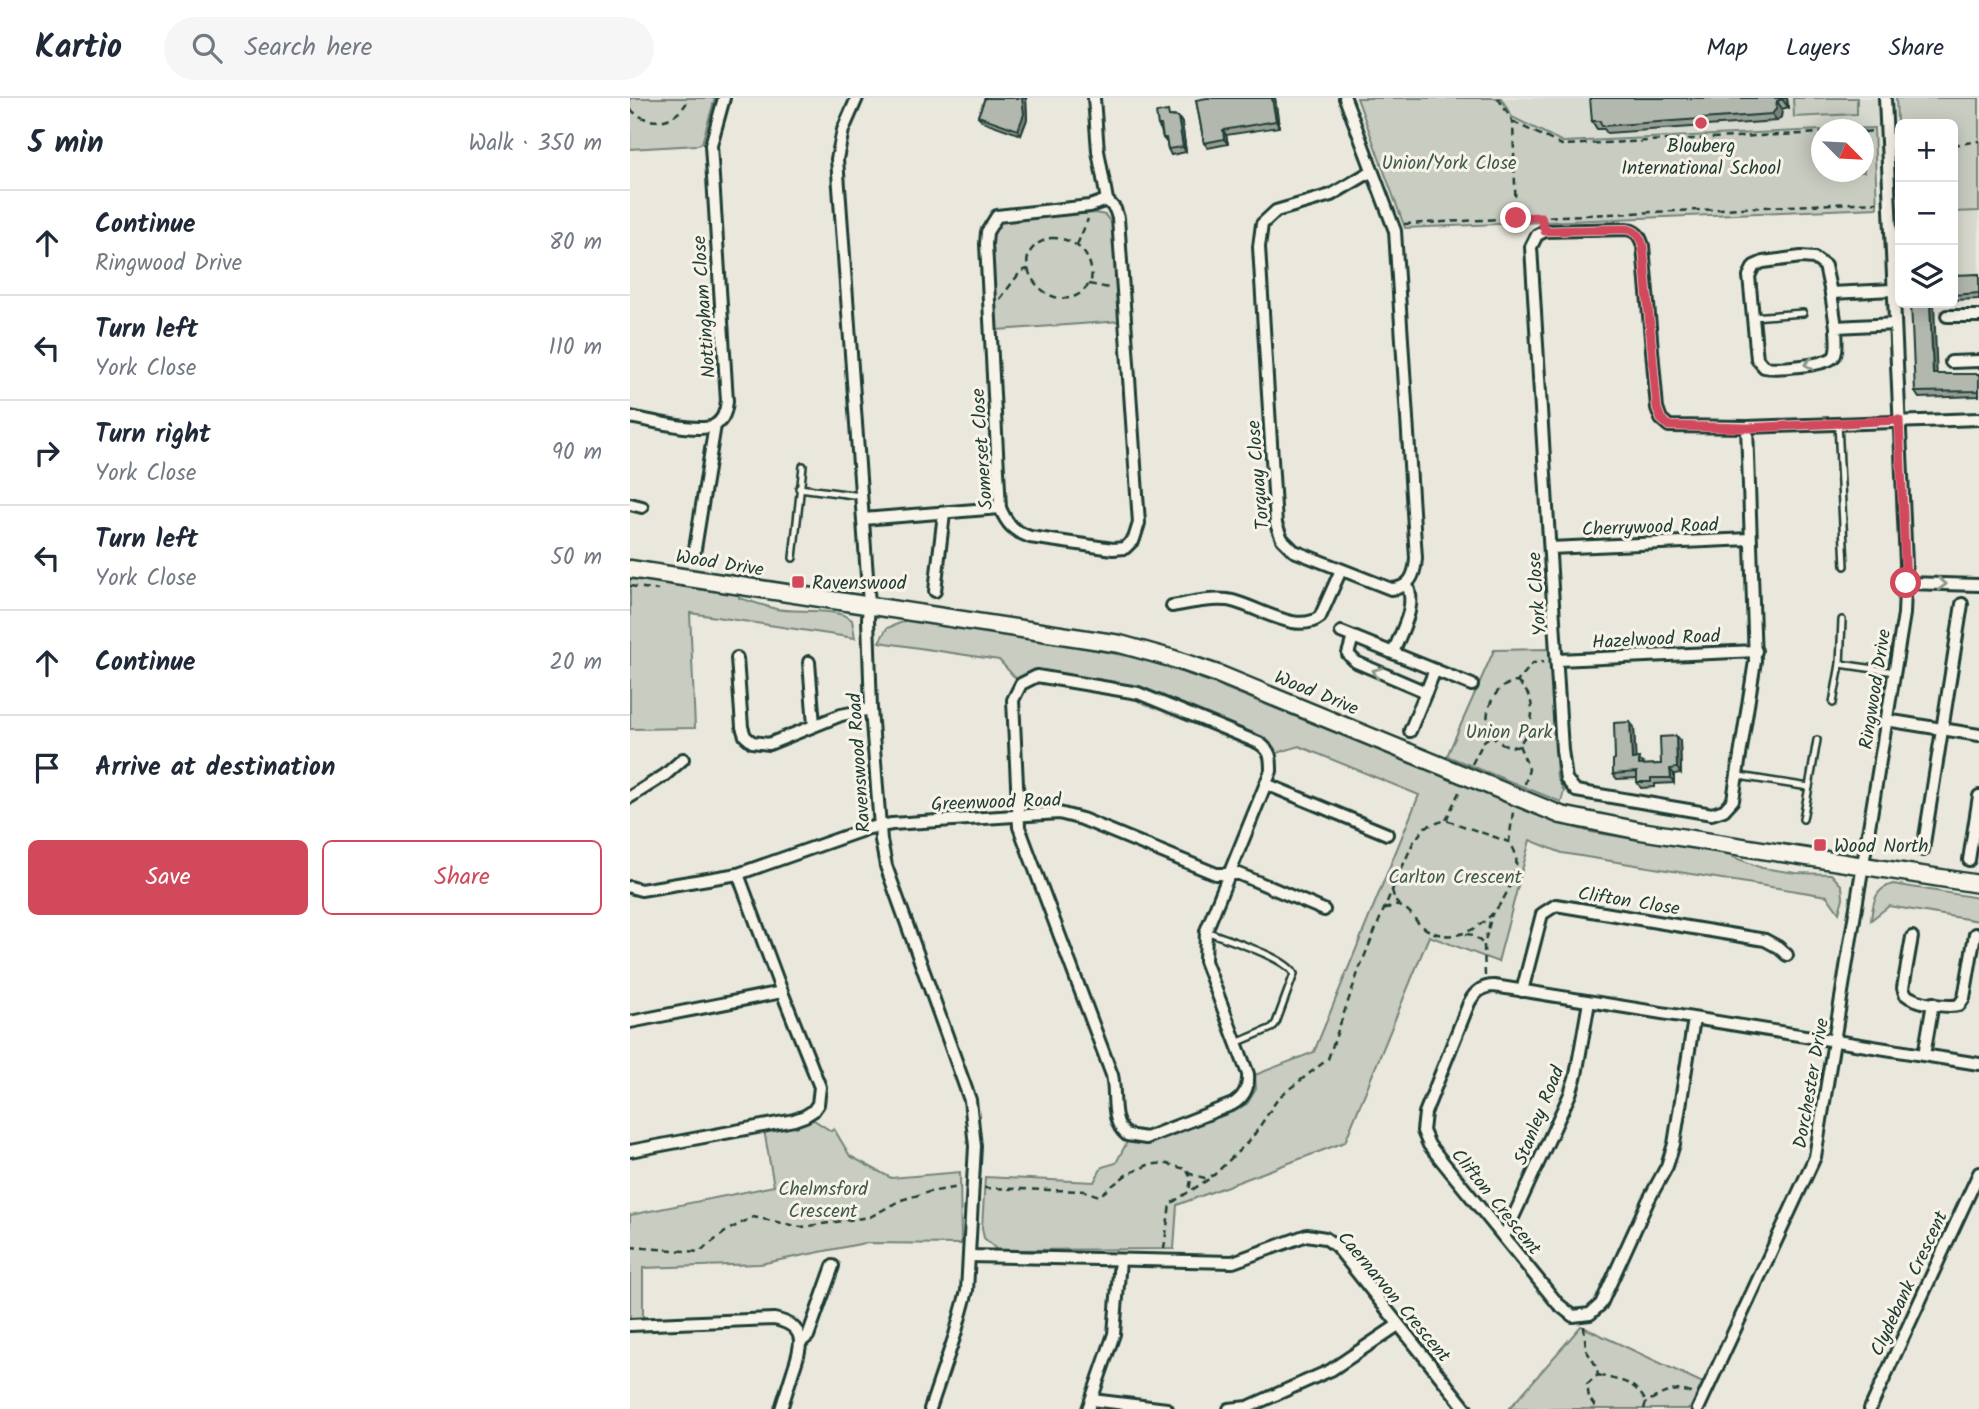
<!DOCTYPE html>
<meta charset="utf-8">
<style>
:root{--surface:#fff;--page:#f6f6f7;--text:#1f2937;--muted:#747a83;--line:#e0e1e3;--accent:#d1495b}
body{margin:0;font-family:Kalam,sans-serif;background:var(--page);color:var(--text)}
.controls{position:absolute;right:21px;top:21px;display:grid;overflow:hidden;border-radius:10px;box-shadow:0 4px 18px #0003}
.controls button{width:63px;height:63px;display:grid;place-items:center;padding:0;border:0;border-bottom:2px solid var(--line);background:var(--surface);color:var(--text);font:35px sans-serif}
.compass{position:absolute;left:1181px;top:21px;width:63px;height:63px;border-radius:50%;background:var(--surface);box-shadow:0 4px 18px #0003;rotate:114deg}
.stop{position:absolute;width:21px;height:21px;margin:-16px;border:5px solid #d1495b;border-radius:50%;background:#fff}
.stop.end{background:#d1495b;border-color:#fff;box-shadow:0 2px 7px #0008}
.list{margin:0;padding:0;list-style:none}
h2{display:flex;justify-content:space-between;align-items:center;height:91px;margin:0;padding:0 28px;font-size:30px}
h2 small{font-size:23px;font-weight:400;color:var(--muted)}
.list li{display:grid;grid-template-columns:46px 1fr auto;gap:21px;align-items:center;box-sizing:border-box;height:105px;padding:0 28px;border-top:2px solid var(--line)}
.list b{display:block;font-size:26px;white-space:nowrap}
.list p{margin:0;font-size:23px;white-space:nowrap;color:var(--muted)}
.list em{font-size:23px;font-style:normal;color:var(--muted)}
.actions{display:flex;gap:14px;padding:21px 28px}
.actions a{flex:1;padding:16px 0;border:2px solid var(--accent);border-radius:10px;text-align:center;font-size:24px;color:var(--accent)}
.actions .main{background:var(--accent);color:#fff}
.icon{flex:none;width:38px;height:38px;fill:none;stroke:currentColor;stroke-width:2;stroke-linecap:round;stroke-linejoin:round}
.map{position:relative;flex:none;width:1349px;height:1311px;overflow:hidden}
header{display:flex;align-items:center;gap:42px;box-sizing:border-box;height:98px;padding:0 35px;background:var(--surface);border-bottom:2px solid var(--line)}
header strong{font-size:33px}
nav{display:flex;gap:38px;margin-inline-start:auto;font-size:24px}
.search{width:490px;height:63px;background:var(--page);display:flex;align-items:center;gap:18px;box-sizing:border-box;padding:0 24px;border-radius:38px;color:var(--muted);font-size:26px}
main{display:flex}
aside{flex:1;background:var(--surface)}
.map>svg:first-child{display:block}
.built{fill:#d9dacf}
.green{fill:#c8ccc1;stroke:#74847a;stroke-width:2}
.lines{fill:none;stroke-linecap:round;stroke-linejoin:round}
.lane-casing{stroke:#1f3d34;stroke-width:10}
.street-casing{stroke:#1f3d34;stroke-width:16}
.secondary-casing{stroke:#1f3d34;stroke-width:21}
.path{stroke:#1f3d34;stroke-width:2.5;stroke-dasharray:7 5;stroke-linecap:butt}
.lane{stroke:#f7f3e8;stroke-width:5}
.street{stroke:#f7f3e8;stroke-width:10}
.secondary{stroke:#f7f3e8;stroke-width:16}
.wall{fill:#999e96;stroke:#1f3d34;stroke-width:2}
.shaded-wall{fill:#7d817a;stroke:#1f3d34;stroke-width:2}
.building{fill:#b2b8ae;stroke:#1f3d34;stroke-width:2}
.oneway{stroke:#8b988e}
.route{stroke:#d1495b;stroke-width:9}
.poi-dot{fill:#d1495b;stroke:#f7f3e8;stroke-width:2.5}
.labels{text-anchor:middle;stroke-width:6;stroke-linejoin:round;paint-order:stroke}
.poi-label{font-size:19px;fill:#1f3d34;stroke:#f7f3e8;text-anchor:start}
.park-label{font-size:19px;fill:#415a50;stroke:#f7f3e8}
.street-label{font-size:19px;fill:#1f3d34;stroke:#f7f3e8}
</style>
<header>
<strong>Kartio</strong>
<div class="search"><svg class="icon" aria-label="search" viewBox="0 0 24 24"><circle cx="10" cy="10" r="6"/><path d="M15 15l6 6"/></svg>Search here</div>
<nav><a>Map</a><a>Layers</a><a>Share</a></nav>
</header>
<main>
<aside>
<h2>5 min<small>Walk · 350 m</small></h2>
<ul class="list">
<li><svg class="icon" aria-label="ahead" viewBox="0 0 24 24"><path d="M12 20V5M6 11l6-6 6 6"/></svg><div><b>Continue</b><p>Ringwood Drive</p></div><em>80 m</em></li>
<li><svg class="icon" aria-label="left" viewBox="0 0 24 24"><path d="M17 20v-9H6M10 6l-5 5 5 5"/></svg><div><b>Turn left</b><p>York Close</p></div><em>110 m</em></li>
<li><svg class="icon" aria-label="right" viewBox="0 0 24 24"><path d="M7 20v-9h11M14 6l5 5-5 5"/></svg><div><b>Turn right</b><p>York Close</p></div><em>90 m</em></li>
<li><svg class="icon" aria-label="left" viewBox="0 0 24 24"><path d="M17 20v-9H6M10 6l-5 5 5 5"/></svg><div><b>Turn left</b><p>York Close</p></div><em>50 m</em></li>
<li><svg class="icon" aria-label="ahead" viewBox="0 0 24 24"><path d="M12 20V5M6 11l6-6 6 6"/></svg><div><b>Continue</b></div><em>20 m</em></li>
<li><svg class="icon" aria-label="arrive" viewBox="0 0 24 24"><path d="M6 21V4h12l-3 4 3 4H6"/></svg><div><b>Arrive at destination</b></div></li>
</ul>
<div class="actions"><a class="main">Save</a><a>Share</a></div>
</aside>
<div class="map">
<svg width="1349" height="1311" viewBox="0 0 1349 1311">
<rect width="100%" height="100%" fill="#eae8dd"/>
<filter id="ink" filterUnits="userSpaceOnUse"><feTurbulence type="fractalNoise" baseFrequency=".0143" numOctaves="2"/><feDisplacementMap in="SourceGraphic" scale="14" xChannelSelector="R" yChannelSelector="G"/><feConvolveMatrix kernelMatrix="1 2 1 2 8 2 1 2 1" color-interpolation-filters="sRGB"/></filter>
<g filter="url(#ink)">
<g class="built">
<path d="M871 0H1248L1250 30 933 44 882 19Z"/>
<path d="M1349 113V175L1323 176V114Z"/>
</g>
<g class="green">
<path d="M0 0H85L72 45 68 47 0 51Z"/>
<path d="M727 0H871L882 19 933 44 1191 32 1192 74H1234V32L1209 31 1244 30 1247 110 775 130Z"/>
<path d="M1163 0H1227V16L1164 19Z"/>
<path d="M1266 0H1349V113L1323 114V26H1270V96Z"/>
<path d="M465 115 475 117 484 128 491 223 367 232 360 144C362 133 366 125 377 121Z"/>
<path d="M0 479 109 496V500C121 503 134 508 146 511 167 515 207 509 222 522L225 540 60 515 65 630 0 631Z"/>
<path d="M274 521 435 546 517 562 583 585 924 724 961 734 1104 757 1103 759 1132 770 1166 775 1201 776 1212 788 1213 800 1209 815 1197 798 932 755 900 742 868 864 799 838 715 1044 547 1107 544 1151 367 1152 354 1140 352 1130 355 1079 464 1084 472 1069 486 1065 497 1044 518 1046 617 1006 626 991 625 977 684 954 789 697 669 648 641 657 526 599 406 576 390 585 369 562 249 544 257 530 273 524Z"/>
<path d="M920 551 927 680 934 693 931 704 817 658 864 552Z"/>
<path d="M1263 786 1349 800V823L1259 808 1241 822C1243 805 1244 791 1263 786Z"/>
<path d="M184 1022 201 1033 204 1031 220 1058 261 1080 330 1074 331 1146 235 1145 130 1166 13 1170V1220H0V1117L144 1088 134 1032Z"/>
<path d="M951 1228 1073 1285 1060 1311H879Z"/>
</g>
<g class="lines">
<defs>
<g id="lane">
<path d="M1122 219 1173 215"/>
<path d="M1208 325 1215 468"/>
<path d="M169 390 231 398"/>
<path d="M163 460 173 368"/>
<path d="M1210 566 1265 574"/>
<path d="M1203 605 1210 566 1212 522"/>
<path d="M1109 678 1179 689 1173 721"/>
<path d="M1179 689 1187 642"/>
<path d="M576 833C595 841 656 859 664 876L646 925 642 930 606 945"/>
</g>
<g id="street">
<path d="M227 0 213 32 207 61 239 506 238 521 241 611 251 742 256 768 340 1002 345 1048 337 1193 325 1237 300 1311"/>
<path d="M464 0 468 53 477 102 485 111 488 120 509 425 504 441 495 450 483 451 400 439C383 433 377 426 370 410L356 146 357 134 367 118 460 108 477 102"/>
<path d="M715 0 765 133 786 460C785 477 780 490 761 491L664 453 652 441 646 426 629 149 632 126 646 113 701 97 742 73"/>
<path d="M1263 192 1201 195 1195 168 1184 160 1171 159 1133 164 1124 168 1119 178 1127 261 1134 269C1145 271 1201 268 1205 257 1208 250 1206 237 1206 229L1265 226"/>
<path d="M1201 195 1206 229"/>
<path d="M1317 218H1349"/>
<path d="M1321 264 1349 263"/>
<path d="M0 319C18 322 70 336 85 327 94 322 96 312 97 303L81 47 94 0"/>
<path d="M1117 329 1125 563 1103 702 1094 712 1082 716 946 693 936 681 932 652 901 149 907 137 915 133 996 131C1007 133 1010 138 1013 148L1027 310 1031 321 1039 328 1117 329 1349 321"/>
<path d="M0 406 12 409"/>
<path d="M233 421 370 410"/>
<path d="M920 450 1120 441"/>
<path d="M64 457 85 327"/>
<path d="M1276 485 1349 487"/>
<path d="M305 493 314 415"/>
<path d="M542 508C560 505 578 500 597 502 623 505 666 538 690 519L711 472"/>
<path d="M711 534 842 587"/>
<path d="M723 539 718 556 726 564 796 594"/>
<path d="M763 555C770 535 788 508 777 487"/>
<path d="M107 560 112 629 115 638 122 644 139 646 211 617 241 611"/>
<path d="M928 562 1126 553"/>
<path d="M179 564 184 627"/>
<path d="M407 578 508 595 629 645C641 653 641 659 641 673L576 833 575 863 618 976C619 989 615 999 603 1006L516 1040 497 1037C479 1022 487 998 482 977L389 729 383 602 391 586Z"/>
<path d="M1256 622 1349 637"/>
<path d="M780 633 805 572"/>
<path d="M636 686 757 736"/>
<path d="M0 699 35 677 53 661"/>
<path d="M1293 752 1332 506"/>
<path d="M1339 762 1349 698"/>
<path d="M0 789 11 792 108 776 239 730 262 726 429 715 452 721 586 776H609L694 812"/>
<path d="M1282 839 1273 890 1275 896C1285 905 1316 910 1329 907L1334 900 1345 836"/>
<path d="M892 893 912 816 926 807 1135 842 1148 849 1157 857"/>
<path d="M1064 921 1044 1046 1037 1068 1018 1103 971 1206 960 1216 943 1218 928 1206 799 1047 793 1033 795 1015 839 905C844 895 852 888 864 888L1349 966"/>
<path d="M0 924 152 894"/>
<path d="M1294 957 1303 905"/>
<path d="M0 1053 164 1022 175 1018 183 1013 188 1006 190 989 152 894 108 776"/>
<path d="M874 1139 940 996 946 977 959 904"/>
<path d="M339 1158 603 1164 677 1137 695 1140 706 1148 836 1311"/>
<path d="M0 1227 144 1221C178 1228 172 1247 163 1273 159 1286 155 1298 151 1311"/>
<path d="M171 1244 178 1238 203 1168"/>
<path d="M462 1302 537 1311"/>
<path d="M458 1311 484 1236 490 1162"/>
<path d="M599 1311 618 1309 701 1272 768 1227"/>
<path d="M1068 1311 1185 1059 1274 516 1276 466 1255 0"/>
<path d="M1240 1311 1349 1075"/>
</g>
<path id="secondary" d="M0 471 490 546 544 561 588 576 931 717 1011 733 1349 786"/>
</defs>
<use href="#lane" class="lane-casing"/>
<use href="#street" class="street-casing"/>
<use href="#secondary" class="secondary-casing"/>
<g class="path">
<path d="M868 0 883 24 886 120"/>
<path d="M0 11C20 30 47 26 59 0"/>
<path d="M883 24 932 47 1192 35"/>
<path d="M1234 34 1244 33"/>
<path d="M1323 47 1349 43"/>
<path d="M912 123 911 119 1248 104"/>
<path d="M774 126 911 119"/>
<path d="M421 140C445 139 465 158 461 183 430 235 361 156 421 140Z"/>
<path d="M447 147 458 121"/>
<path d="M459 186 479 190"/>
<path d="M370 201 391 173 398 171"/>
<path d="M0 488 28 492"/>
<path d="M887 584C910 601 904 630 887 649 839 646 857 584 887 584L903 565 914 564"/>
<path d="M889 647 899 671 895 686"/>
<path d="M842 666 854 643 861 638"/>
<path d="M816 722 831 690"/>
<path d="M762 792 765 803 770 808"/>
<path d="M754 812C761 808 767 806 774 810 782 814 785 824 793 829 829 854 870 819 881 784 887 768 890 758 879 744L883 714"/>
<path d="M836 836 844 837 853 846"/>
<path d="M855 878 854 847 862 816"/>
<path d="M557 1072 561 1081 559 1093"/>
<path d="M354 1090 455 1093 469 1098 496 1077 518 1067 534 1065 555 1071 563 1077 575 1080 584 1077 622 1040 649 999 698 961 730 869 759 799 783 745 795 729 816 722 879 744"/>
<path d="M0 1149 69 1154 98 1132 123 1119 171 1129 240 1119 271 1102 299 1094 330 1089"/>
<path d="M534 1151 540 1106 582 1079"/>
<path d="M954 1228 956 1252 965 1266 968 1277 957 1286 959 1300 967 1311"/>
<path d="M968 1277C991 1284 1003 1281 1016 1304"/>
<path d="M1014 1311 1016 1304C1034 1296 1043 1287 1063 1296"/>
</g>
<use href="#lane" class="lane"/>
<use href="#street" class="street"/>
<use href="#secondary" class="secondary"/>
</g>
<g class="wall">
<path d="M355 0H396L397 21 391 37 352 23 348 18Z"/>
<path d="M645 0 649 29 596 37 598 46 578 50 574 45 566 2Z"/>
<path d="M1157 0 1158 9 1152 11 1151 19 1147 23 977 35 974 31H967L962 23Z"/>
<path d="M542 18 548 19 552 25 556 54 541 57 538 51 537 45 533 40 531 32 528 27Z"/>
<path d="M1349 176V201L1323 202V179Z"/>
<path d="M1306 276H1349V298L1289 300 1285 294Z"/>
<path d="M1004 629 1005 660 1013 665V667L1031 666 1050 643 1051 675 1044 676V685L1025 686V689L1011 690 1007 684V680L987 681 983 676Z"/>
</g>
<g class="shaded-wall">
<path d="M392 0H396L397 21 391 37 388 32Z"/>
<path d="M642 0H645L649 29 646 23Z"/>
<path d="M1152 0H1157L1158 9 1152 1Z"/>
<path d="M1147 3 1152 11 1151 19 1147 23 1142 16Z"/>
<path d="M548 19 552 25 556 54 553 49Z"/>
<path d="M593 32 596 37 598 46 594 41Z"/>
<path d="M1300 205H1304L1307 282 1303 276Z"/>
<path d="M1000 624 1004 629 1006 666 1002 661Z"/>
<path d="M1046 638 1050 643 1051 675 1047 670Z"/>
<path d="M1040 671 1044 676V685L1041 680Z"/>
</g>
<g class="building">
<path d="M355 0H392L394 16 388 32 348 18Z"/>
<path d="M577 0H642L646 23 593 32 594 41 574 45 566 2Z"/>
<path d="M960 0H1152V1L1147 3 1146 11 1142 16 972 28 970 23H962Z"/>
<path d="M538 13 539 18 548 19 553 49 538 51 536 40H533L531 27H528L526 15Z"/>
<path d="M1349 176V195L1323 197V179H1324V177Z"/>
<path d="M1281 205H1300L1303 276H1349V293L1285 294Z"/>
<path d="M1000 624 1002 661 1009 660V667L1031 666 1030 639 1046 638 1047 670 1040 671 1041 680H1021V684H1007V674L983 676V662L985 661 984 625Z"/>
</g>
<defs><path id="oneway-chevron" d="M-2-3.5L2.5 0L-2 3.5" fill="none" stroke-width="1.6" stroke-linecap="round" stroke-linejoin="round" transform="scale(1.75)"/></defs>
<g class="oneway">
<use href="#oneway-chevron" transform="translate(1179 266) rotate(173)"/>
<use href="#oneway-chevron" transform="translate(1312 486) rotate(2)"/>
<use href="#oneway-chevron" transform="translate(747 574) rotate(-157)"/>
</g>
</g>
<g class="lines" filter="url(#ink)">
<path class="route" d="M886 120 911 119 915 133 996 131C1007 133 1010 138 1013 148L1027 310 1031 321 1039 328 1118 330 1269 322 1276 485"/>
</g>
<g class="poi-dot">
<circle cx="1071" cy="25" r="7"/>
<rect x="161" y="477" width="14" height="14" rx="3.5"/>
<rect x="1183" y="740" width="14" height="14" rx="3.5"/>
</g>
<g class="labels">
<g class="poi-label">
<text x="1071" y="54" text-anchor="middle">Blouberg<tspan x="1071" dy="22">International School</tspan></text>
<text x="182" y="491">Ravenswood</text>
<text x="1204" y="754">Wood North</text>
</g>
<g class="park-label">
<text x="819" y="71">Union/York Close</text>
<text x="879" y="640">Union Park</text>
<text x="825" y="785">Carlton Crescent</text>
<text x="193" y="1097">Chelmsford<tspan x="193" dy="22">Crescent</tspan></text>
</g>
<g class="street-label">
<text transform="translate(73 209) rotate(-94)" y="7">Nottingham Close</text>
<text transform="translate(351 351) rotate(-94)" y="7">Somerset Close</text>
<text transform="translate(627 377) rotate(-95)" y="7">Torquay Close</text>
<text transform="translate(1020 428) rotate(-2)" y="7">Cherrywood Road</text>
<text transform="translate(90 464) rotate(9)" y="7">Wood Drive</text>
<text transform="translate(906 496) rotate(-94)" y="7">York Close</text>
<text transform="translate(1026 540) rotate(-3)" y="7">Hazelwood Road</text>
<text transform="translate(1244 591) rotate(-81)" y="7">Ringwood Drive</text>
<text transform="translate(687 594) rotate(22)" y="7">Wood Drive</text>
<text transform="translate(228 665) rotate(-94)" y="7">Ravenswood Road</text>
<text transform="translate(366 703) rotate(-2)" y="7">Greenwood Road</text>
<text transform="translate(999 802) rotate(9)" y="7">Clifton Close</text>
<text transform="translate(1180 985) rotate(-80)" y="7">Dorchester Drive</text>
<text transform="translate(908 1017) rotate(-68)" y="7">Stanley Road</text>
<text transform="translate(867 1103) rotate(51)" y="7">Clifton Crescent</text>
<text transform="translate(1278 1185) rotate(-65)" y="7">Clydebank Crescent</text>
<text transform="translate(765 1198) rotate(50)" y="7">Caernarvon Crescent</text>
</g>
</g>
</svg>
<div class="controls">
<button>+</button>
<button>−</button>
<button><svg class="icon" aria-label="layers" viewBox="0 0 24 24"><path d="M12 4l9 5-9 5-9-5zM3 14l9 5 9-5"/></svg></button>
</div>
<svg class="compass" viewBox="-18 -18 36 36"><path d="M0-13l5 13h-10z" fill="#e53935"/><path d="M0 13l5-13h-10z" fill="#747a83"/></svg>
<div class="stop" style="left:1276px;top:485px"></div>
<div class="stop end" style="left:886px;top:120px"></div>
</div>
</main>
